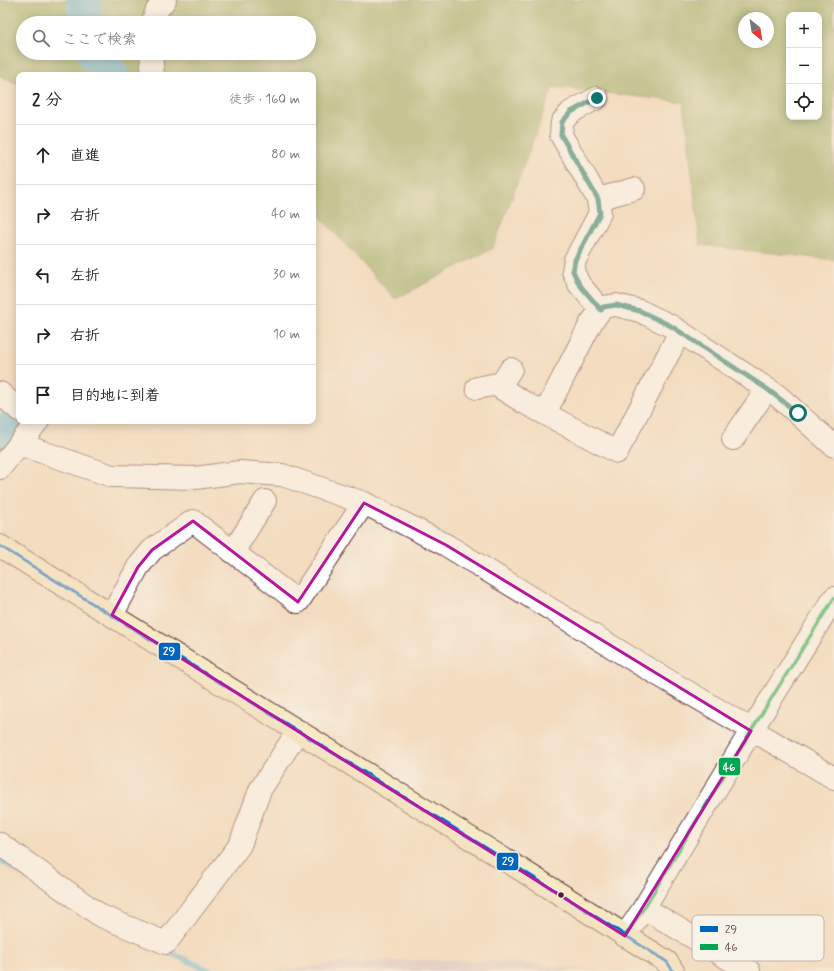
<!DOCTYPE html>
<html lang="ja">
<meta charset="utf-8">
<style>
:root{--surface:#fff;--page:#f6f6f6;--text:#202124;--muted:#757577;--line:#e0e0e0}
body{margin:0;font-family:Mynerve,"Klee One",sans-serif;background:var(--page);color:var(--text)}
.controls{position:absolute;right:12px;top:12px;display:grid;overflow:hidden;border-radius:8px;box-shadow:0 2px 10px #0003}
.controls button{width:36px;height:36px;display:grid;place-items:center;padding:0;border:0;border-bottom:1px solid var(--line);background:var(--surface);color:var(--text);font:20px sans-serif}
.compass{position:absolute;left:738px;top:12px;width:36px;height:36px;border-radius:50%;background:var(--surface);box-shadow:0 2px 10px #0003;rotate:150deg}
.stop{position:absolute;width:12px;height:12px;margin:-9px;border:3px solid #0f766e;border-radius:50%;background:#fff}
.stop.end{background:#0f766e;border-color:#fff;box-shadow:0 1px 4px #0008}
.list{margin:0;padding:0;list-style:none}
h2{display:flex;justify-content:space-between;align-items:center;height:52px;margin:0;padding:0 16px;font-size:17px}
h2 small{font-size:13px;font-weight:400;color:var(--muted)}
.list li{display:grid;grid-template-columns:26px 1fr auto;gap:12px;align-items:center;box-sizing:border-box;height:60px;padding:0 16px;border-top:1px solid var(--line)}
.list b{display:block;font-size:15px;white-space:nowrap}
.list em{font-size:13px;font-style:normal;color:var(--muted)}
.icon{flex:none;width:22px;height:22px;fill:none;stroke:currentColor;stroke-width:2;stroke-linecap:round;stroke-linejoin:round}
.map{position:relative;flex:none;width:834px;height:971px;overflow:hidden}
.search{position:absolute;background:var(--surface);box-shadow:0 2px 10px #0003;left:16px;top:16px;width:300px;height:44px;display:flex;align-items:center;gap:10px;box-sizing:border-box;padding:0 14px;border-radius:22px;color:var(--muted);font-size:15px}
.panel{position:absolute;background:var(--surface);box-shadow:0 2px 10px #0003;left:16px;top:72px;width:300px;height:352px;border-radius:8px}
.map>svg:first-child{display:block}
.industrial{fill:#d1bdcb}
.forest{fill:#8da95b;stroke:#6c6443;fill-rule:evenodd}
.lines{fill:none;stroke-linecap:round;stroke-linejoin:round}
.stream{stroke:#5db9db;stroke-width:6}
.river{stroke:#5db9db;stroke-width:35}
.street-casing{stroke:#633b41;stroke-width:24}
.secondary-casing{stroke:#633b41;stroke-width:24}
.street{stroke:#fff;stroke-width:22}
.secondary{stroke:#f7e9c3;stroke-width:22}
.bus-1-casing{stroke:#f7f3e8;stroke-width:6}
.bus-2-casing{stroke:#f7f3e8;stroke-width:6}
.bus-1{stroke:#0065bd;stroke-width:3}
.bus-2{stroke:#00a651;stroke-width:3}
.route{stroke:#0f766e;stroke-width:5}
.marked{fill:none;stroke:#b5179e;stroke-width:3;stroke-linejoin:round}
.bus-dot{fill:#4a1f2b;stroke:#f7f3e8;stroke-width:1.5}
.key{fill:#f7f3e8;stroke:#c3b3af;stroke-width:1}
.key-label{font-size:11px;fill:#4a1f2b}
.line-badge{stroke:#f7f3e8;stroke-width:1.5}
.badge-label{font-size:11px;text-anchor:middle;font-weight:bold;fill:#fff}
</style>
<div class="map">
<svg width="834" height="971" viewBox="0 0 834 971">
<rect width="100%" height="100%" fill="#f7f3e8"/>
<filter id="ink" filterUnits="userSpaceOnUse"><feTurbulence type="fractalNoise" baseFrequency=".025" numOctaves="2"/><feDisplacementMap in="SourceGraphic" scale="8" xChannelSelector="R" yChannelSelector="G"/><feConvolveMatrix kernelMatrix="1 2 1 2 8 2 1 2 1" color-interpolation-filters="sRGB"/></filter>
<filter id="wash" filterUnits="userSpaceOnUse"><feTurbulence type="fractalNoise" baseFrequency=".012" numOctaves="4" result="noise"/><feDisplacementMap in="SourceGraphic" scale="16" xChannelSelector="R" yChannelSelector="G"/><feGaussianBlur stdDeviation="0.9" result="paint"/><feColorMatrix in="noise" values="0 0 0 0 0 0 0 0 0 0 0 0 0 0 0 0 0 1.4 0 .05"/><feComposite in="paint" operator="in"/></filter>
<g filter="url(#wash)">
<rect width="100%" height="100%" fill="#f3dcbf"/>
<path class="industrial" d="M423 960 485 961 533 964 592 971H272L343 963Z"/>
<path class="forest" d="M0 0H834V260L700 245 684 102 553 87 493 248 395 299 313 209V75H19V84L0 76ZM789 15H819V117H789ZM744 18H768V42H744ZM23 23H309V53H23Z"/>
<g class="lines">
<g class="stream">
<path d="M0 860 34 881"/>
<path d="M163 950 211 971"/>
</g>
<g class="river">
<path d="M84 0 86 23"/>
<path d="M94 53 111 75"/>
<path d="M0 440 19 419"/>
</g>
</g>
</g>
<g filter="url(#ink)">
<g class="lines">
<defs>
<g id="street">
<path d="M152 23 157 10 165 0"/>
<path d="M151 53 153 75"/>
<path d="M597 98 571 112 562 122 561 135 598 199 600 213 575 260 573 271 579 284 601 310"/>
<path d="M598 199 634 189"/>
<path d="M496 385 525 403 617 452 680 332"/>
<path d="M477 388 502 383 511 369"/>
<path d="M0 393 19 410"/>
<path d="M545 413 591 323 603 307 616 305 640 311 671 326 778 396 834 446"/>
<path d="M733 439 767 389"/>
<path d="M19 444 112 476 195 478 240 472 282 475 364 503 446 545 640 664 834 778"/>
<path d="M0 468 38 421"/>
<path d="M233 552 265 501"/>
<path d="M112 615 138 567 152 550 193 521 298 602 364 503"/>
<path d="M0 844 101 916 166 943 240 845 260 790 298 731"/>
<path d="M644 908 749 971"/>
<path d="M625 936 644 908 751 731 834 598"/>
</g>
<path id="secondary" d="M0 546 560 894 667 962 673 971"/>
</defs>
<use href="#street" class="street-casing"/>
<use href="#secondary" class="secondary-casing"/>
<use href="#street" class="street"/>
<use href="#secondary" class="secondary"/>
<defs>
<path id="bus-1" d="M0 546 560 894 667 962 673 971"/>
<path id="bus-2" d="M625 936 644 908 751 731 834 598"/>
</defs>
<use href="#bus-1" class="bus-1-casing"/>
<use href="#bus-2" class="bus-2-casing"/>
<use href="#bus-1" class="bus-1"/>
<use href="#bus-2" class="bus-2"/>
</g>
</g>
<g class="lines" filter="url(#ink)">
<path class="route" d="M597 98 571 112 562 122 561 135 598 199 600 213 575 260 573 271 579 284 601 310 603 307 616 305 640 311 671 326 767 389 798 413"/>
</g>
<path d="M0 0H834V971H0ZM364 503 446 545 751 731 625 936 112 615 138 567 152 550 193 521 298 602Z" fill="#f3dcbf" fill-opacity=".55" fill-rule="evenodd"/>
<path class="marked" d="M364 503 446 545 751 731 625 936 112 615 138 567 152 550 193 521 298 602Z"/>
<circle class="bus-dot" cx="561" cy="895" r="3.5"/>
<rect x="692" y="915" width="132" height="46" rx="6" class="key"/>
<rect x="700" y="926" width="18" height="6" fill="#0065bd"/>
<rect x="700" y="944" width="18" height="6" fill="#00a651"/>
<g class="key-label">
<text x="725" y="933">29</text>
<text x="725" y="951">46</text>
</g>
<g class="line-badge">
<rect x="158" y="642" width="23" height="19" rx="4" fill="#0065bd"/>
<rect x="718" y="757" width="23" height="19" rx="4" fill="#00a651"/>
<rect x="496" y="852" width="23" height="19" rx="4" fill="#0065bd"/>
</g>
<g class="badge-label">
<text x="169" y="655">29</text>
<text x="729" y="771">46</text>
<text x="508" y="865">29</text>
</g>
</svg>
<div class="controls">
<button>+</button>
<button>−</button>
<button><svg class="icon" aria-label="locate" viewBox="0 0 24 24"><circle cx="12" cy="12" r="6"/><path d="M12 2v4M12 18v4M2 12h4M18 12h4"/></svg></button>
</div>
<svg class="compass" viewBox="-18 -18 36 36"><path d="M0-13l5 13h-10z" fill="#e53935"/><path d="M0 13l5-13h-10z" fill="#757577"/></svg>
<div class="stop" style="left:798px;top:413px"></div>
<div class="stop end" style="left:597px;top:98px"></div>
<div class="search"><svg class="icon" aria-label="search" viewBox="0 0 24 24"><circle cx="10" cy="10" r="6"/><path d="M15 15l6 6"/></svg>ここで検索</div>
<section class="panel">
<h2>2 分<small>徒歩 · 160 m</small></h2>
<ul class="list">
<li><svg class="icon" aria-label="ahead" viewBox="0 0 24 24"><path d="M12 20V5M6 11l6-6 6 6"/></svg><div><b>直進</b></div><em>80 m</em></li>
<li><svg class="icon" aria-label="right" viewBox="0 0 24 24"><path d="M7 20v-9h11M14 6l5 5-5 5"/></svg><div><b>右折</b></div><em>40 m</em></li>
<li><svg class="icon" aria-label="left" viewBox="0 0 24 24"><path d="M17 20v-9H6M10 6l-5 5 5 5"/></svg><div><b>左折</b></div><em>30 m</em></li>
<li><svg class="icon" aria-label="right" viewBox="0 0 24 24"><path d="M7 20v-9h11M14 6l5 5-5 5"/></svg><div><b>右折</b></div><em>10 m</em></li>
<li><svg class="icon" aria-label="arrive" viewBox="0 0 24 24"><path d="M6 21V4h12l-3 4 3 4H6"/></svg><div><b>目的地に到着</b></div></li>
</ul>
</section>
</div>
